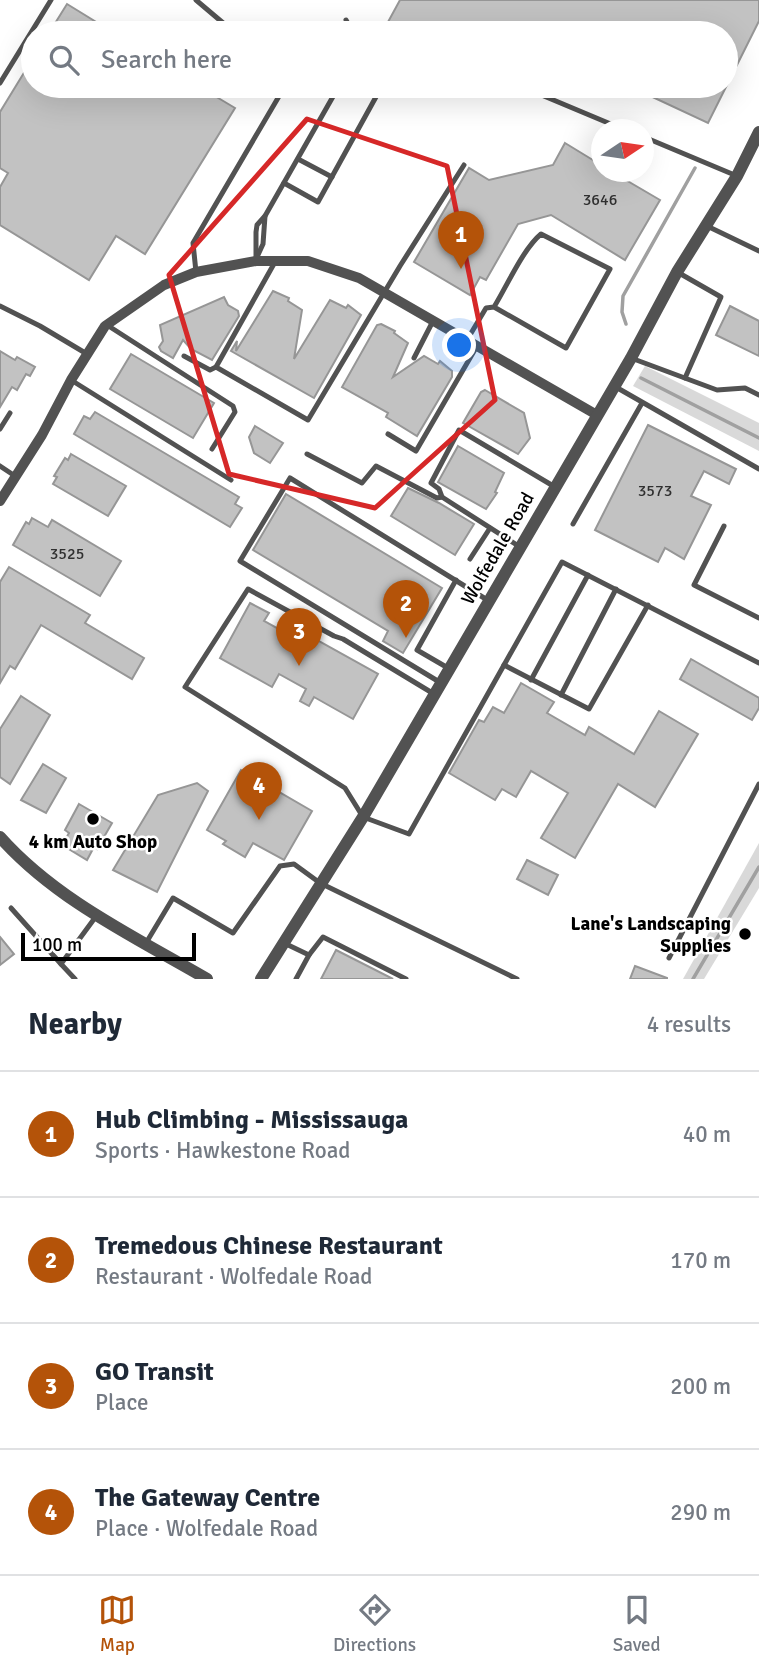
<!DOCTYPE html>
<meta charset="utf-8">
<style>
:root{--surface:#fff;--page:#f2f2f3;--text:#1f2937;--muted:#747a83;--line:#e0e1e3;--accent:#b45309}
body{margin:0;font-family:Signika,sans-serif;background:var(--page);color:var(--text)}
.compass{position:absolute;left:591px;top:119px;width:63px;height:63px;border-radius:50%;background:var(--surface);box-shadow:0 7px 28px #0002;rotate:77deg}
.scale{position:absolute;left:21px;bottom:18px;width:175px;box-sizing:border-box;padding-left:7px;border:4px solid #000;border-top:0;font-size:19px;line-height:24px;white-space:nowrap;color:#000;-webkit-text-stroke:5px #fff;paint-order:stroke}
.you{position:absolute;left:460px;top:346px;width:24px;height:24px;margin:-18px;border:5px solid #fff;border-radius:50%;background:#1a73e8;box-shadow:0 0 0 10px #1a73e833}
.badge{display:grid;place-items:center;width:46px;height:46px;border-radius:50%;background:var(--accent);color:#fff;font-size:23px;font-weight:700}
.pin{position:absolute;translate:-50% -58px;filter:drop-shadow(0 2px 4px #0008)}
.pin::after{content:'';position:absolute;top:37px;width:24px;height:21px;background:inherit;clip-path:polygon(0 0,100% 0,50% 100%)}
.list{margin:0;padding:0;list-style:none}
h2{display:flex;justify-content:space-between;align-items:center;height:91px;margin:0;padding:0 28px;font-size:30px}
h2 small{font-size:23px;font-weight:400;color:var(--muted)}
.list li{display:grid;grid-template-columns:46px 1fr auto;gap:21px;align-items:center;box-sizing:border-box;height:126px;padding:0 28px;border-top:2px solid var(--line)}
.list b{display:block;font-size:26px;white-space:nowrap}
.list p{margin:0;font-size:23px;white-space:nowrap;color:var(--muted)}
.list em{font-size:23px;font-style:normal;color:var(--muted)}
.icon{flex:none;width:38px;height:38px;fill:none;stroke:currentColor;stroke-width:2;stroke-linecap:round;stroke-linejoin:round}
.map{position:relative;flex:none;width:759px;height:979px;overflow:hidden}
.search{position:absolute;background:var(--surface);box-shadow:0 7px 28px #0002;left:21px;right:21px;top:21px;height:77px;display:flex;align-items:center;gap:18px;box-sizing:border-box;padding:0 24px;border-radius:38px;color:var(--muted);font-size:26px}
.sheet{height:595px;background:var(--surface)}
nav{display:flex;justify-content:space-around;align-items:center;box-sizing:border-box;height:98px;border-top:2px solid var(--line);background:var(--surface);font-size:19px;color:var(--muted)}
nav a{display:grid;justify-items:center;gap:4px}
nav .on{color:var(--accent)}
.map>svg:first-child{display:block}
.green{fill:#d9d9d9}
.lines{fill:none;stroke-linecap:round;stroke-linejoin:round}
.stream{stroke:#a0a0a0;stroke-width:3.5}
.building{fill:#c2c2c2;stroke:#969696;stroke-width:2}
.service{stroke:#525252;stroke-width:5}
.minor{stroke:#525252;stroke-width:10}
.tertiary{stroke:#525252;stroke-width:12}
.marked{fill:none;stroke:#d62828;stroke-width:5;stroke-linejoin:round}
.poi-dot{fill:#000;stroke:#fff;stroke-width:2.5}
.labels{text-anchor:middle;stroke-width:5;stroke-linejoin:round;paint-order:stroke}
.number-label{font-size:16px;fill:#303030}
.street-label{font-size:19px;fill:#000;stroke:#fff}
.poi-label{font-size:19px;font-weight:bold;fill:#000;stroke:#fff}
</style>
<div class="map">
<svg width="759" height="979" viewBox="0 0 759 979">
<rect width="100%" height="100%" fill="#fff"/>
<g class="green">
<path d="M645 366 759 423V451L633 386Z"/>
<path d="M759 843V888L704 979H683Z"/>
</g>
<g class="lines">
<g class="stream">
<path d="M626 324 622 312 623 296 695 168"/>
<path d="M641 378 759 438"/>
<path d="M693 979 759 867"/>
</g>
</g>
<g class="building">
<path d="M400 0H759V21L708 123 629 86H726V33H482L466 26 462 33H411L388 22Z"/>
<path d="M67 4 114 33H49Z"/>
<path d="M33 58V86H198L235 108 145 254 116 236 89 280 0 225V187L8 173 0 168V112Z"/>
<path d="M565 143 601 165V172H612L660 200 625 260 551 215 518 224 486 280 480 277 470 295 414 262 469 168 489 180 553 165Z"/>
<path d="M273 291 289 298 288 301 302 310 294 359 330 300 346 308 348 305 361 315 314 398 231 351 237 341 236 351Z"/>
<path d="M224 297 228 305 238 311 239 316 212 360 191 349 183 340 173 358 161 351 159 347 163 341 160 325Z"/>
<path d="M730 306 759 321V356L716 335Z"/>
<path d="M381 324 395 331 394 333 408 343 393 377 424 356 438 364 440 361 452 371V377L417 436 386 417 388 413 342 387 377 325Z"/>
<path d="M0 351 15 360 17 357 35 367 30 376 26 374 17 390 12 387 0 407Z"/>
<path d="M131 354 214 403 193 438 110 389Z"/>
<path d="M485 390 524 413 530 438 518 454 463 423 481 392Z"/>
<path d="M95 412 239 497 235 504 242 508 230 527 74 434 84 416 90 419Z"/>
<path d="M648 425 736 469 729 484 704 471 691 496 711 505 684 559 665 548 658 562 595 530Z"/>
<path d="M255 426 283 443 270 463 254 453 249 437Z"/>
<path d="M458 446 504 473 495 492 497 493 486 509 438 482Z"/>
<path d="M71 454 126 486 108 516 53 484 57 477 54 476 65 458 68 460Z"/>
<path d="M408 488 439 503 474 524 455 555 391 516Z"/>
<path d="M286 494 442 588 403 653 383 641 388 631 253 550Z"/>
<path d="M32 518 48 527 52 520 121 561 100 596 13 545 26 522 29 524Z"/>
<path d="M9 567 90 615 85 623 144 658 132 679 41 625 15 669 10 666 0 683V582Z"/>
<path d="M250 603 269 613 264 621 311 647 315 639 378 674 353 719 314 697 309 706 300 701 306 689 279 674 272 687 220 658Z"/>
<path d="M691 659 759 698V708L752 720 680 679Z"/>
<path d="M521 683 554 702 547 713 585 735 589 727 634 754 659 711 698 734 655 807 618 784 575 858 541 838 568 793 531 771 516 797 502 789 495 800 449 773 479 720 484 722 493 707 504 713Z"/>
<path d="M21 696 50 715 10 784 0 777V729Z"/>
<path d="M43 764 66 778 46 813 21 800Z"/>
<path d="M241 770 312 811 284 860 253 843 245 857 223 844 226 841 207 830Z"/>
<path d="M197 783 208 791 157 892 113 870 158 795Z"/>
<path d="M79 804 112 823 97 849 94 847 87 860 62 845 69 833 65 830Z"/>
<path d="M527 860 558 875 548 895 517 879Z"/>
<path d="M0 937 14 954 0 965Z"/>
<path d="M336 950 393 979H321Z"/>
<path d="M635 966 667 978V979H630Z"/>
</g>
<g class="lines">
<g class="service">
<path d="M196 0 235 33"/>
<path d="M346 20 353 33"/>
<path d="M0 83 51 0"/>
<path d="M520 86 625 130"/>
<path d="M644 137 737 176"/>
<path d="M298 159 332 177"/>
<path d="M284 183 318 202 382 86"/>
<path d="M707 226 759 251"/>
<path d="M257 257 263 244 265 216"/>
<path d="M256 261V232L257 225 265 216 339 86"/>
<path d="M275 262 216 367 308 420 400 266 464 165"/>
<path d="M196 272 193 243 285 86"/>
<path d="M679 273 721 297 685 378"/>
<path d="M0 306 40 326 87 354"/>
<path d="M107 325 233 406 235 412 212 449"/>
<path d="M467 340 486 308 494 307C507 286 523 249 541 234L610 269 566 348 494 307"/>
<path d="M184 356 210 370 216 367"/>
<path d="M414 358 433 321"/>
<path d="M631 358 717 390 745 388 759 395"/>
<path d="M71 380 231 480"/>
<path d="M614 386 759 469"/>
<path d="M0 429 10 413"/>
<path d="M388 434 416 451 477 346"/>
<path d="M307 454 362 483 376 466 437 498 442 497 520 547"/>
<path d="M0 466 15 476"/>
<path d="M442 497 439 489 431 483 459 430 555 487"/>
<path d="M573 524 642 403"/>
<path d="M724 526 694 585 759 618"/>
<path d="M470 559 490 528"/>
<path d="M504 665 589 709 648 605"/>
<path d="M448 668 417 650 456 580"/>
<path d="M531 680 588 575"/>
<path d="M441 683 240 561 290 478 489 601"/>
<path d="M434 694 343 639 334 636 248 589 185 687 345 788 363 817 409 834 562 562 759 663"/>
<path d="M561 695 616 589"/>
<path d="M11 908 61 964"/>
<path d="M146 943 173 898 233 933 280 866 294 864 320 883 517 979"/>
<path d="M284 943 309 955 323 937 406 979"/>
<path d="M669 958 759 784"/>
<path d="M75 979 61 964 97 915"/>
<path d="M296 979 309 955"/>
</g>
<path class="minor" d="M0 501 42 435 71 380 105 326 164 285 196 272 256 261H308L359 278 597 415"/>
<g class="tertiary">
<path d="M0 837C56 900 135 937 207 979"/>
<path d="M261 979 363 817 631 358 677 272 737 176 759 132"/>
</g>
</g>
<path class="marked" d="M307 119 447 166 495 400 375 508 229 474 169 275Z"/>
<g class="poi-dot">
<circle cx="93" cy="819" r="7"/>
<circle cx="745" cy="934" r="7"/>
</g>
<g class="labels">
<g class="number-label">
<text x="600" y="205">3646</text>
<text x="655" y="496">3573</text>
<text x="67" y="559">3525</text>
</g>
<g class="street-label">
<text transform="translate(497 548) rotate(-60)" y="7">Wolfedale Road</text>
</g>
<g class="poi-label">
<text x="93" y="848">4 km Auto Shop</text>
<text x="731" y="930" text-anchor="end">Lane's Landscaping<tspan x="731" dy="22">Supplies</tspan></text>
</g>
</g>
</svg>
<svg class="compass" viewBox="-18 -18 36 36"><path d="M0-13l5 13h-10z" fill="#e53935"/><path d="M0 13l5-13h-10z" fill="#747a83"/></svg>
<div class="scale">100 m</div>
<div class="you"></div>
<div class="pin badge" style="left:461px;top:269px">1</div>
<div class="pin badge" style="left:406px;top:638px">2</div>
<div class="pin badge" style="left:299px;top:666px">3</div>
<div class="pin badge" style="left:259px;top:820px">4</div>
<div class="search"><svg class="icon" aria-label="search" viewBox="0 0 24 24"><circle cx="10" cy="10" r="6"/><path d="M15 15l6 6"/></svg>Search here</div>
</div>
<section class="sheet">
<h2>Nearby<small>4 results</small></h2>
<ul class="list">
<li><span class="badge">1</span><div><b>Hub Climbing - Mississauga</b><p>Sports · Hawkestone Road</p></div><em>40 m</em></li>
<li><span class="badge">2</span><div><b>Tremedous Chinese Restaurant</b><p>Restaurant · Wolfedale Road</p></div><em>170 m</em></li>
<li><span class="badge">3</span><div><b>GO Transit</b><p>Place</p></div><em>200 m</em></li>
<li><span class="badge">4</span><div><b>The Gateway Centre</b><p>Place · Wolfedale Road</p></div><em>290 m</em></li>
</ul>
</section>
<nav>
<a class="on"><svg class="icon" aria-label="map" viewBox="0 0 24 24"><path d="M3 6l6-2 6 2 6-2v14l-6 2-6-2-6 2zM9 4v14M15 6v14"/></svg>Map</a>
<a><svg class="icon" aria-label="directions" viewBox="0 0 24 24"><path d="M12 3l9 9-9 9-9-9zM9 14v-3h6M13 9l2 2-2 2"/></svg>Directions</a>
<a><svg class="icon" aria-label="saved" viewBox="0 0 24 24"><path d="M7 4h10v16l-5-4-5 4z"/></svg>Saved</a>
</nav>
